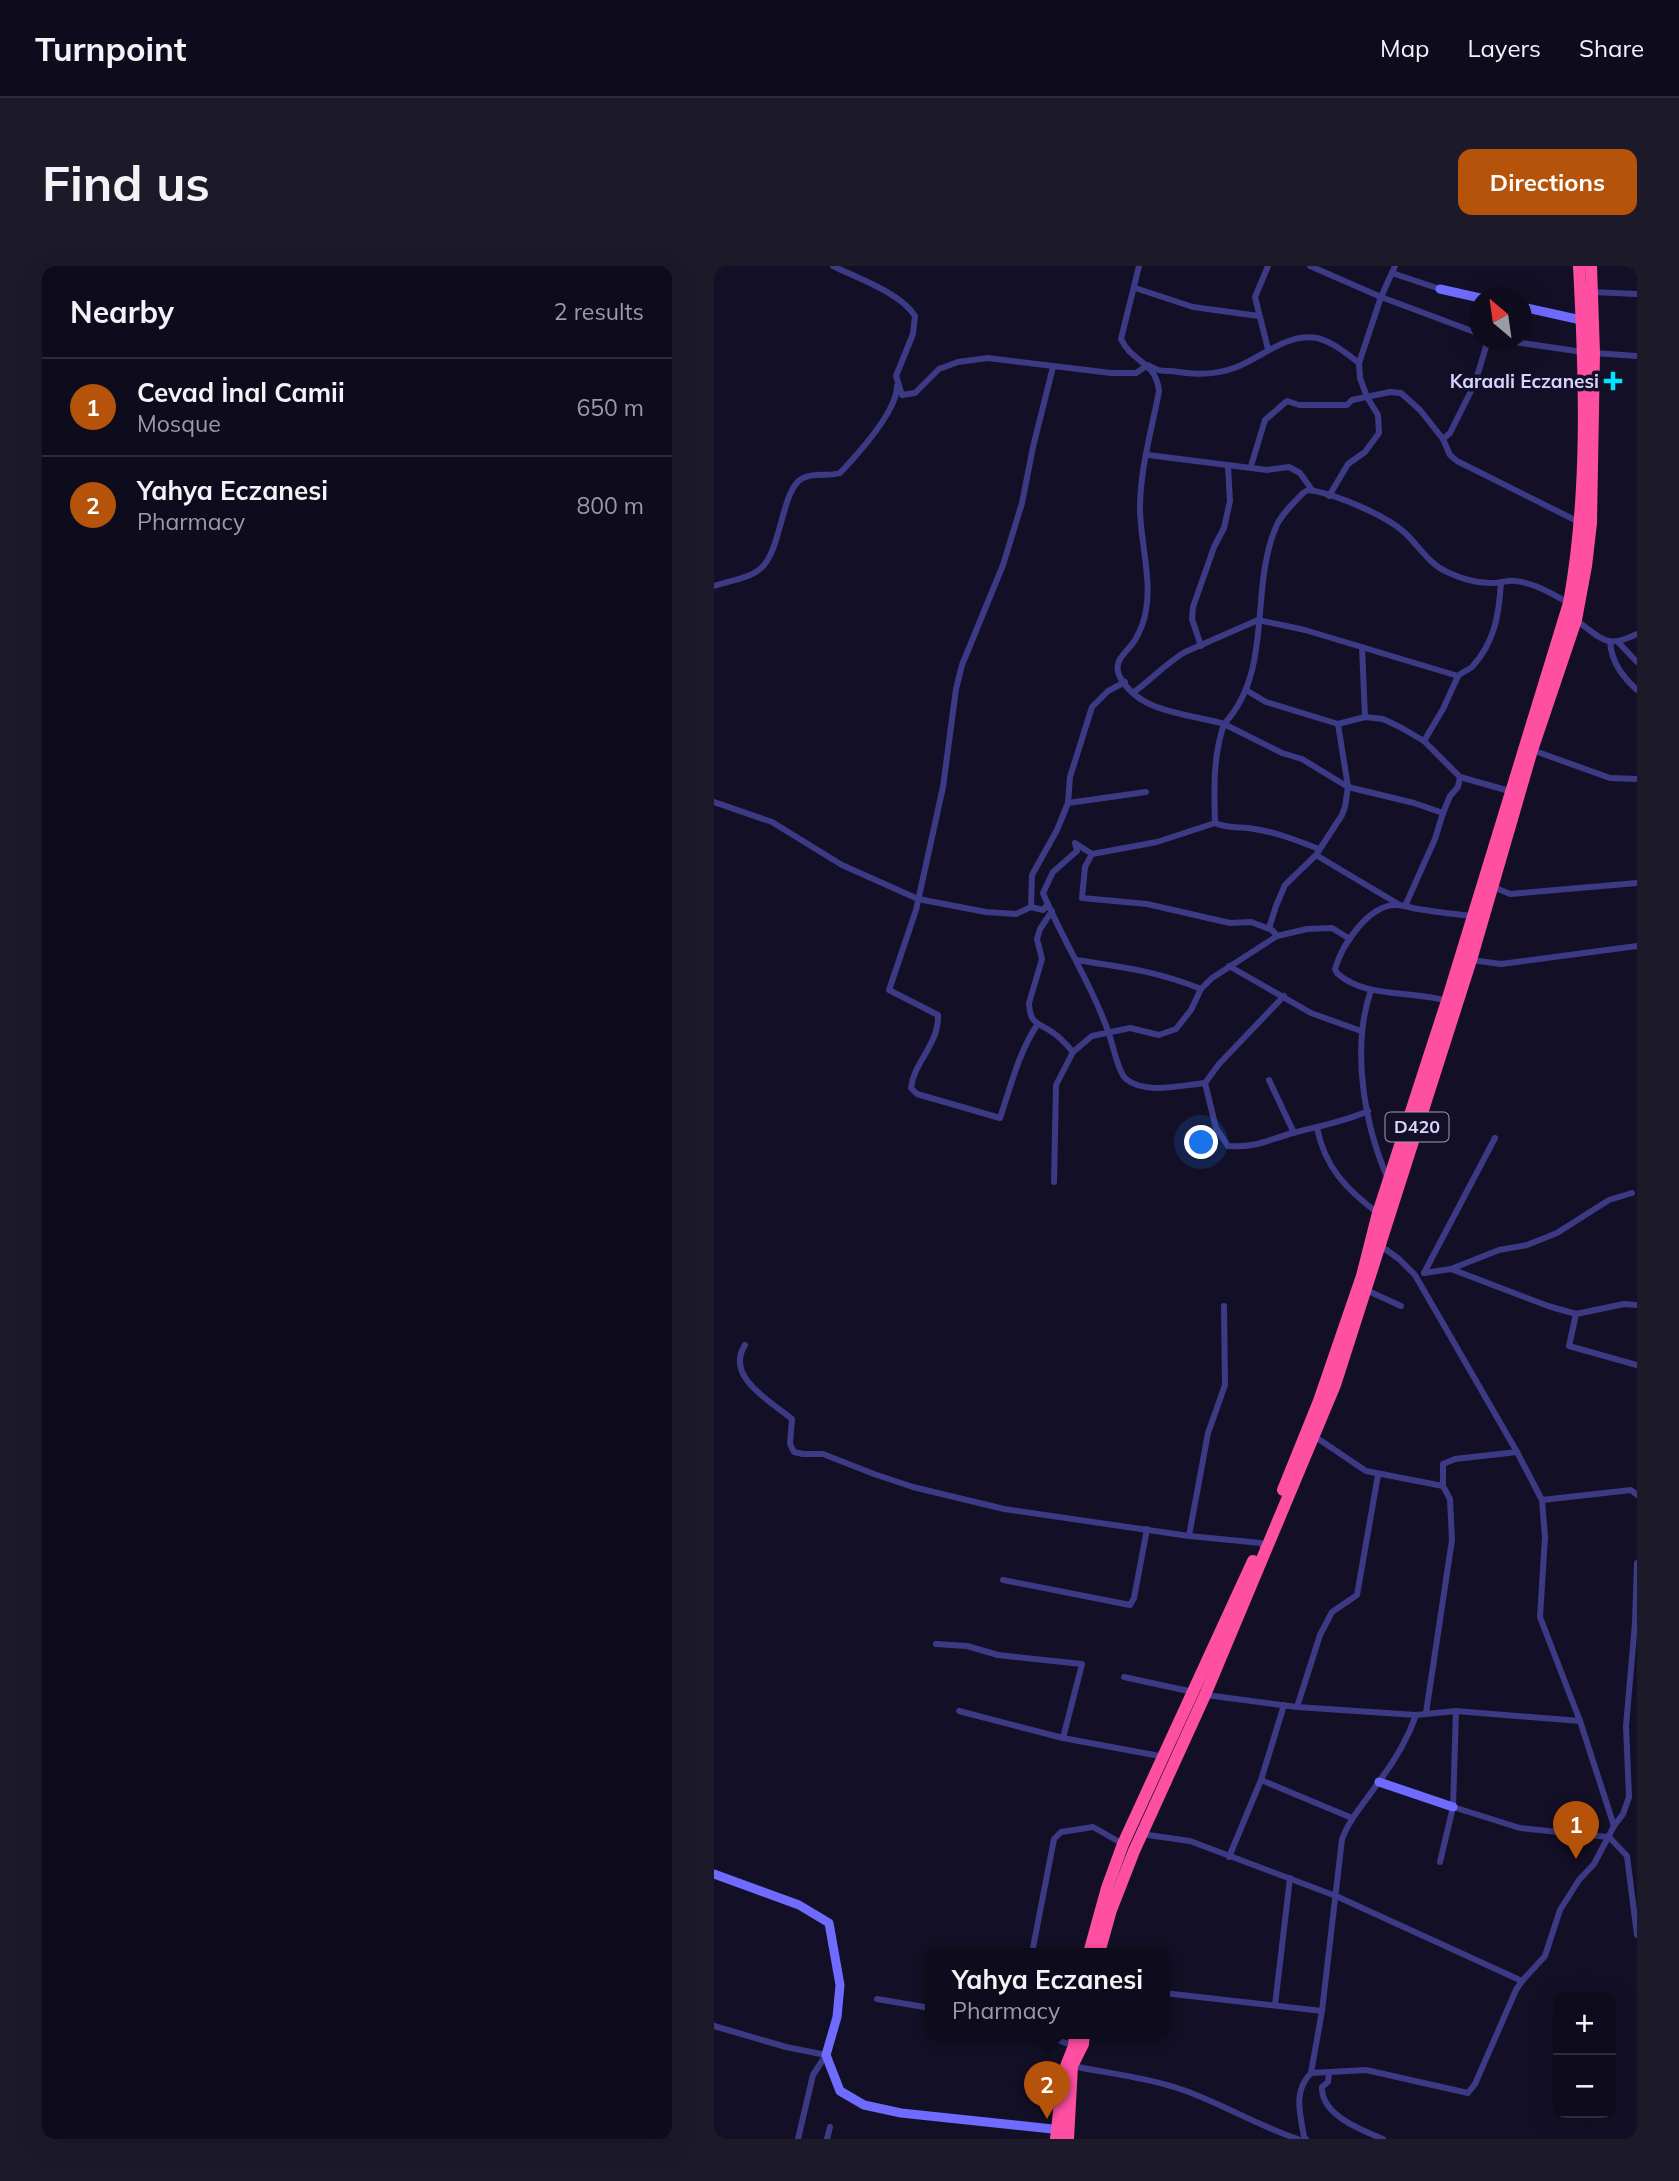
<!DOCTYPE html>
<meta charset="utf-8">
<style>
:root{--surface:#0e0b1c;--page:#1c1929;--text:#f1f3f6;--muted:#9b9ba3;--line:#2e2b3b;--accent:#b45309}
body{margin:0;font-family:Mulish,sans-serif;background:var(--page);color:var(--text)}
.controls{position:absolute;right:21px;bottom:21px;display:grid;overflow:hidden;border-radius:14px;box-shadow:0 7px 28px #0002}
.controls button{width:63px;height:63px;display:grid;place-items:center;padding:0;border:0;border-bottom:2px solid var(--line);background:var(--surface);color:var(--text);font:35px sans-serif}
.compass{position:absolute;left:755px;top:21px;width:63px;height:63px;border-radius:50%;background:var(--surface);box-shadow:0 7px 28px #0002;rotate:331deg}
.you{position:absolute;left:488px;top:877px;width:24px;height:24px;margin:-18px;border:5px solid #fff;border-radius:50%;background:#1a73e8;box-shadow:0 0 0 10px #1a73e833}
.badge{display:grid;place-items:center;width:46px;height:46px;border-radius:50%;background:var(--accent);color:#fff;font-size:23px;font-weight:700}
.pin{position:absolute;translate:-50% -58px;filter:drop-shadow(0 2px 4px #0008)}
.pin::after{content:'';position:absolute;top:37px;width:24px;height:21px;background:inherit;clip-path:polygon(0 0,100% 0,50% 100%)}
.popup{position:absolute;left:211px;top:1682px;width:245px;height:91px;box-sizing:border-box;display:grid;place-content:center;border-radius:14px;background:var(--surface);filter:drop-shadow(0 2px 5px #0005);font-size:23px;white-space:nowrap;color:var(--muted)}
.popup b{font-size:26px;color:var(--text)}
.popup::after{content:'';position:absolute;left:50%;top:100%;margin-left:-14px;border:14px solid transparent;border-top-color:var(--surface)}
.list{margin:0;padding:0;list-style:none}
h2{display:flex;justify-content:space-between;align-items:center;height:91px;margin:0;padding:0 28px;font-size:30px}
h2 small{font-size:23px;font-weight:400;color:var(--muted)}
.list li{display:grid;grid-template-columns:46px 1fr auto;gap:21px;align-items:center;box-sizing:border-box;height:98px;padding:0 28px;border-top:2px solid var(--line)}
.list b{display:block;font-size:26px;white-space:nowrap}
.list p{margin:0;font-size:23px;white-space:nowrap;color:var(--muted)}
.list em{font-size:23px;font-style:normal;color:var(--muted)}
.map{position:relative;flex:none;width:923px;height:1873px;overflow:hidden;border-radius:14px}
header{display:flex;align-items:center;gap:42px;box-sizing:border-box;height:98px;padding:0 35px;background:var(--surface);border-bottom:2px solid var(--line)}
header strong{font-size:33px}
nav{display:flex;gap:38px;margin-inline-start:auto;font-size:24px}
.intro{display:flex;align-items:center;justify-content:space-between;box-sizing:border-box;height:168px;padding:0 42px}
h1{margin:0;font-size:49px}
.button{padding:18px 32px;border-radius:14px;background:var(--accent);color:#fff;font-size:24px;font-weight:700}
main{display:flex;gap:42px;padding:0 42px}
aside{flex:1;background:var(--surface);border-radius:14px;box-shadow:0 7px 28px #0002}
.map>svg:first-child{display:block}
.lines{fill:none;stroke-linecap:round;stroke-linejoin:round}
.street{stroke:#3d3a85;stroke-width:6}
.secondary{stroke:#6f6bff;stroke-width:9}
.highway{stroke:#ff4fa3;stroke-width:12}
.poi-dot{fill:#00e5ff;stroke:#130f26;stroke-width:2.5}
.labels{text-anchor:middle;stroke-width:7;stroke-linejoin:round;paint-order:stroke}
.shield{fill:#130f26;stroke:#9e99be;stroke-width:2}
.shield-label{font-size:18px;font-weight:bold;fill:#d9d4ff}
.poi-label{font-size:19px;font-weight:bold;fill:#d9d4ff;stroke:#130f26;text-anchor:end}
</style>
<header>
<strong>Turnpoint</strong>
<nav><a>Map</a><a>Layers</a><a>Share</a></nav>
</header>
<div class="intro"><h1>Find us</h1><a class="button">Directions</a></div>
<main>
<aside>
<h2>Nearby<small>2 results</small></h2>
<ul class="list">
<li><span class="badge">1</span><div><b>Cevad İnal Camii</b><p>Mosque</p></div><em>650 m</em></li>
<li><span class="badge">2</span><div><b>Yahya Eczanesi</b><p>Pharmacy</p></div><em>800 m</em></li>
</ul>
</aside>
<div class="map">
<svg width="923" height="1873" viewBox="0 0 923 1873">
<rect width="100%" height="100%" fill="#130f26"/>
<g class="lines">
<g class="street">
<path d="M119 0C143 12 187 27 201 50L199 68 182 110 188 129 201 127 225 103 244 96 274 92 397 107H422L434 99C447 107 450 104 464 106 483 109 505 108 523 101 548 91 573 67 603 72 619 76 632 87 645 97L646 112 653 131 664 149 665 167 651 186 634 198 615 230"/>
<path d="M425 0 407 73C418 97 442 95 445 125 438 163 426 203 426 242 426 273 438 314 432 344 431 353 426 366 421 374 415 385 397 394 406 411 426 448 474 447 510 458 560 404 535 324 562 261 567 248 580 237 589 227L594 224C619 227 672 249 691 267 705 280 715 298 733 306 748 313 764 318 780 317 787 317 794 314 801 315 821 317 838 328 855 337"/>
<path d="M554 0 541 31 554 83"/>
<path d="M596 0 667 31 766 68"/>
<path d="M678 7 726 23"/>
<path d="M421 22 479 41 545 50"/>
<path d="M878 26 923 28"/>
<path d="M787 74 869 86"/>
<path d="M880 87 923 90"/>
<path d="M645 97 667 31 681 0"/>
<path d="M729 173 736 167 761 117 774 74"/>
<path d="M434 189 553 204 575 201 586 207 598 224"/>
<path d="M537 200 551 154 573 135 585 139H633L638 134 676 126 687 127 706 144 729 173 736 189 743 195 865 256"/>
<path d="M0 320C14 315 34 313 46 303 68 286 67 222 89 212 101 206 113 211 126 207 143 189 183 145 183 120"/>
<path d="M862 354C887 372 892 384 923 368"/>
<path d="M896 376C898 397 908 410 923 424"/>
<path d="M905 377 923 396"/>
<path d="M487 380 478 353 479 341 500 281 510 262 516 235 514 200"/>
<path d="M648 381 651 451"/>
<path d="M532 424 552 436 624 458 651 451 669 453 686 461 710 475 746 511 799 526"/>
<path d="M420 426C437 414 452 397 471 386L544 354 591 364 744 410C748 406 753 405 758 401 781 376 785 348 787 316"/>
<path d="M710 475 729 443 744 410"/>
<path d="M818 484 896 512 923 513"/>
<path d="M0 536 58 556 128 599 204 633 272 646 302 648 317 641 329 644 334 638"/>
<path d="M354 537 432 526"/>
<path d="M501 557C500 523 499 490 510 458L568 487 588 493 634 521 700 537 729 547"/>
<path d="M378 588 371 601 368 632 433 638 516 657 537 656 558 664 563 670"/>
<path d="M602 589 684 638"/>
<path d="M777 620 796 628 923 617"/>
<path d="M691 640 721 573 729 547 736 530 744 521 746 511"/>
<path d="M317 641 318 609 343 564 354 537 356 511 378 441 394 425 411 416"/>
<path d="M338 645 326 663 323 673 328 693 315 737C316 758 323 756 338 766 346 771 353 779 359 786L378 770 416 762 445 769 462 763 477 744 487 723 498 712 563 670 593 663 618 662 636 673"/>
<path d="M555 662 562 640 571 619 602 589 628 549 631 541 634 521 624 458"/>
<path d="M362 694C408 701 443 705 487 723"/>
<path d="M757 694 787 698 923 680"/>
<path d="M515 700 597 747 647 765"/>
<path d="M657 724C637 782 650 858 674 913"/>
<path d="M570 730 505 798 491 817C469 819 431 829 412 813 404 806 399 779 395 768 378 719 349 675 329 627L339 606 363 585 361 577 378 588 443 576 501 557C512 562 523 561 534 562 559 565 582 574 605 583"/>
<path d="M733 735C698 724 651 733 623 707L621 703C628 679 654 639 682 639 689 639 697 642 704 643 722 646 740 648 758 650"/>
<path d="M323 759C304 788 297 820 286 852L203 828 197 822C200 795 225 779 224 749L175 724 202 644 229 521 242 423 248 399 289 299 308 237 319 181 339 101"/>
<path d="M555 814 580 867"/>
<path d="M491 817 502 862 514 880C542 882 553 874 579 867 605 860 630 856 654 845"/>
<path d="M603 862C611 902 633 924 665 948"/>
<path d="M340 916 342 819 359 786"/>
<path d="M737 1003 785 984 813 979 843 967 895 934 918 927"/>
<path d="M710 1007 737 1003 834 1040 862 1048 910 1038 923 1039"/>
<path d="M710 1007 781 872"/>
<path d="M652 1024 687 1040"/>
<path d="M862 1048 855 1080 923 1099"/>
<path d="M31 1079C10 1111 58 1136 78 1153L76 1178 80 1186 89 1188H109L160 1208 199 1221 290 1243 475 1270 547 1277 550 1284"/>
<path d="M600 1170 652 1205 729 1220"/>
<path d="M828 1234 917 1224 923 1229"/>
<path d="M475 1270 494 1167 511 1119 510 1040"/>
<path d="M289 1314 416 1339 420 1332 433 1263"/>
<path d="M222 1378 253 1380 284 1389 368 1398 349 1472"/>
<path d="M410 1411 479 1426"/>
<path d="M492 1429 583 1441 702 1449 742 1445 866 1455"/>
<path d="M583 1441 606 1369 618 1346 643 1329 664 1209"/>
<path d="M245 1445 349 1472 451 1491"/>
<path d="M712 1447 738 1274 736 1233 729 1220V1198L741 1193 803 1186"/>
<path d="M547 1514 638 1552"/>
<path d="M739 1541 806 1562 895 1571 913 1590 923 1669"/>
<path d="M900 1560 909 1548 915 1531 912 1460 921 1357 923 1297"/>
<path d="M427 1568 476 1575 622 1630 808 1715"/>
<path d="M515 1591 547 1514 570 1439"/>
<path d="M726 1596 739 1541 742 1445"/>
<path d="M318 1687 340 1573 347 1566 379 1561 409 1578"/>
<path d="M450 1727 608 1745"/>
<path d="M163 1733 216 1742"/>
<path d="M561 1739 576 1612"/>
<path d="M0 1760 72 1781 112 1789 99 1809 84 1873"/>
<path d="M325 1767 360 1780"/>
<path d="M358 1800C393 1807 436 1812 469 1824 509 1838 544 1860 584 1873"/>
<path d="M597 1807 608 1745 628 1573C636 1552 651 1536 664 1517 680 1496 693 1475 702 1449"/>
<path d="M615 1808 614 1816 608 1821C607 1849 647 1864 669 1873"/>
<path d="M113 1873 116 1861"/>
<path d="M592 1873 590 1871C586 1847 579 1825 597 1807L652 1804 754 1827 761 1818 802 1724 808 1715 831 1690 846 1644 865 1614 880 1598 900 1560 866 1455 826 1351 831 1271 828 1234 803 1186 701 1009 685 993 667 980"/>
</g>
<g class="secondary">
<path d="M726 23 766 32"/>
<path d="M808 41 867 54"/>
<path d="M665 1516 739 1541"/>
<path d="M0 1608 85 1639 115 1657 126 1719 123 1751 112 1789 126 1825 150 1839 187 1847 348 1864"/>
</g>
<g class="highway">
<path d="M569 1224 605 1135 648 1010 664 947 733 735 855 337C875 227 871 111 865 0"/>
<path d="M375 1687 393 1622 409 1578 539 1295"/>
<path d="M385 1687 397 1644 420 1585 491 1429 621 1119 757 694 818 484 862 354 872 300 877 257 880 87 877 0"/>
<path d="M342 1873 349 1808 360 1780 361 1767"/>
<path d="M354 1873 358 1800 369 1778 370 1767"/>
</g>
</g>
<path class="poi-dot" d="M895.5 104.5h7v7h7v7h-7v7h-7v-7h-7v-7h7z"/>
<g class="labels">
<rect class="shield" x="671.5" y="846.5" width="63" height="29" rx="5"/>
<g class="shield-label">
<text x="703" y="867">D420</text>
</g>
<g class="poi-label">
<text x="885" y="122">Karaali Eczanesi</text>
</g>
</g>
</svg>
<div class="controls">
<button>+</button>
<button>−</button>
</div>
<svg class="compass" viewBox="-18 -18 36 36"><path d="M0-13l5 13h-10z" fill="#e53935"/><path d="M0 13l5-13h-10z" fill="#9b9ba3"/></svg>
<div class="you"></div>
<div class="pin badge" style="left:862px;top:1593px">1</div>
<div class="pin badge" style="left:333px;top:1853px">2</div>
<div class="popup"><b>Yahya Eczanesi</b>Pharmacy</div>
</div>
</main>
